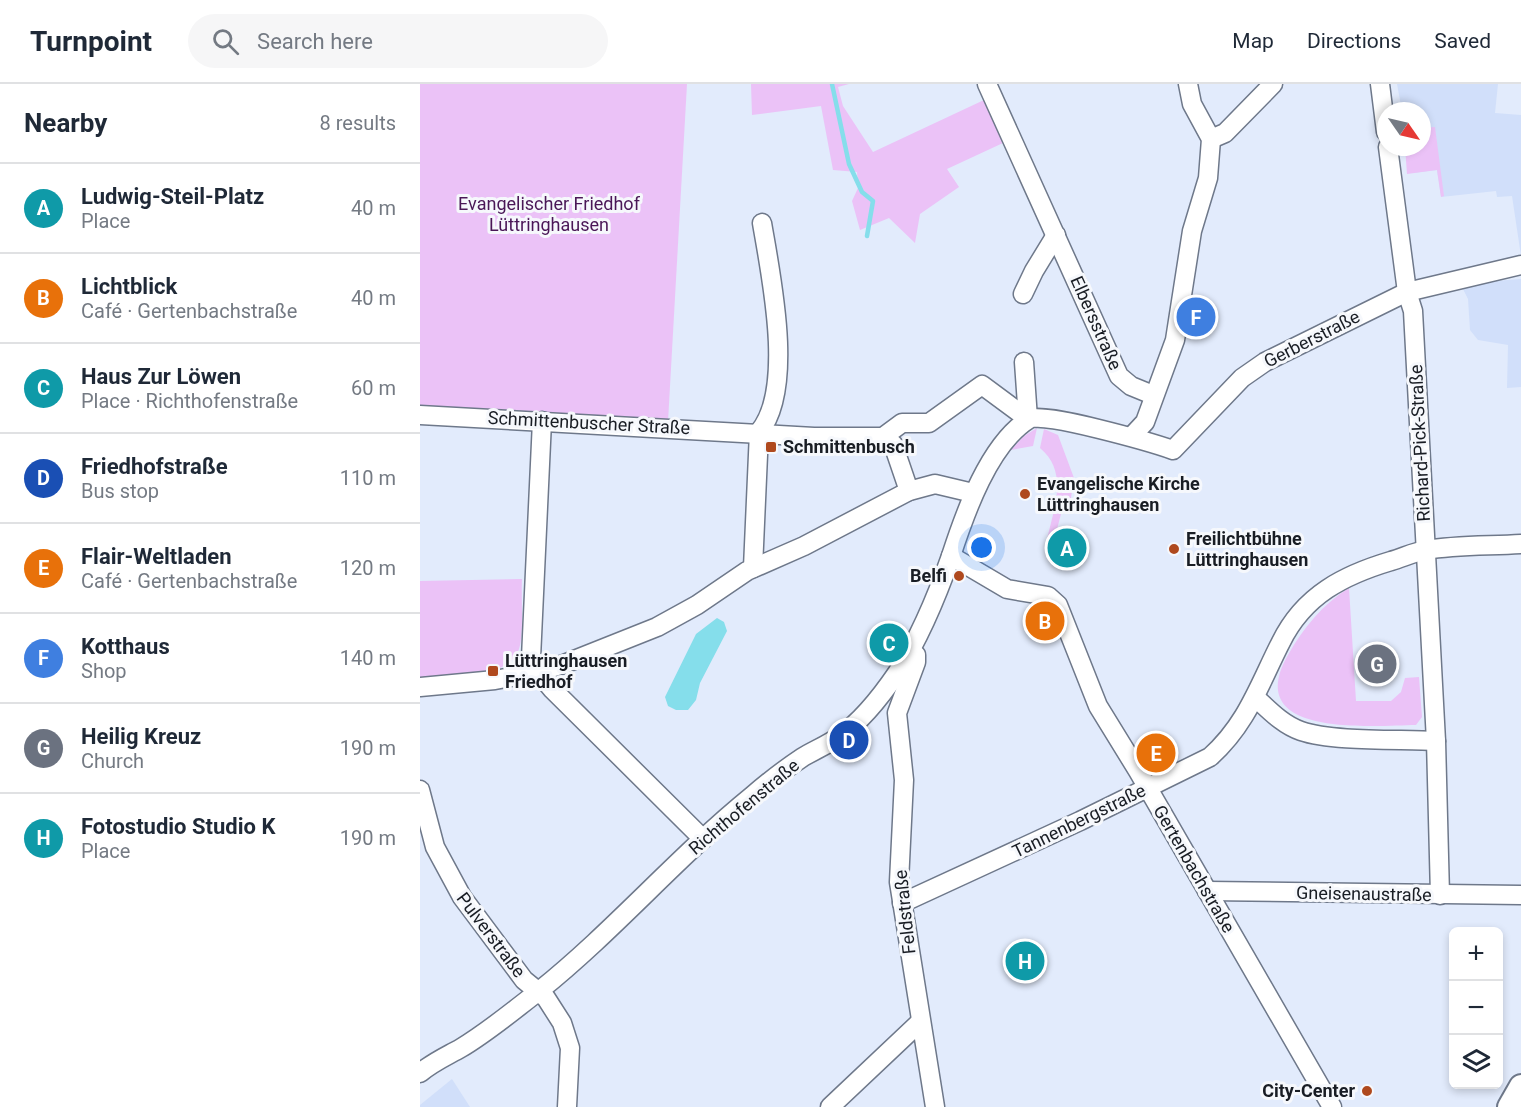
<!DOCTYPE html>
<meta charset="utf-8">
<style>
:root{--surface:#fff;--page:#f6f6f7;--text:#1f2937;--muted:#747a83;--line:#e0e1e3;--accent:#af491e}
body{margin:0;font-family:Roboto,sans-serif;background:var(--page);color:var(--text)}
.controls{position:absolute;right:18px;bottom:18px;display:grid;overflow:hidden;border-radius:9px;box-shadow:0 3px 9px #0003}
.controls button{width:54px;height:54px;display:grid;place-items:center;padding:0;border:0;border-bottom:2px solid var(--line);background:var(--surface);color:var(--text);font:30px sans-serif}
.compass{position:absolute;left:957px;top:18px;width:54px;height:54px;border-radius:50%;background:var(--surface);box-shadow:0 3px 9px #0003;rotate:124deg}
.you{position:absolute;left:562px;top:464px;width:21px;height:21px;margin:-15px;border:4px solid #fff;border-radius:50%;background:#1a73e8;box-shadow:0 0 0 9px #1a73e833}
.badge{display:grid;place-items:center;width:39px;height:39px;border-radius:50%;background:var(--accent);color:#fff;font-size:20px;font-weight:700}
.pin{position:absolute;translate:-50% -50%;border:3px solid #fff;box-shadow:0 2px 6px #0006}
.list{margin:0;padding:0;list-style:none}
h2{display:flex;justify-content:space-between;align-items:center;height:78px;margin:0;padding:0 24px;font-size:26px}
h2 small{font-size:20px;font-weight:400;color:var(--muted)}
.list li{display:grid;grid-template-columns:39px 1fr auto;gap:18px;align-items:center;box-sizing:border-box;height:90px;padding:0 24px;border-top:2px solid var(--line)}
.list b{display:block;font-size:22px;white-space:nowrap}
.list p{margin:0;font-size:20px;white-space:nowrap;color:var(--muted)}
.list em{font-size:20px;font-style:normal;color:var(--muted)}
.icon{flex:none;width:33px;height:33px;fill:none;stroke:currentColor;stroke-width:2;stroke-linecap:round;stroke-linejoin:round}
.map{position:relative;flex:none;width:1101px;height:1023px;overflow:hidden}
header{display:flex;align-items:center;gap:36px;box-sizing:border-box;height:84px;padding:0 30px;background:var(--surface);border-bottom:2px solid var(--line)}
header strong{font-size:28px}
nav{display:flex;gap:33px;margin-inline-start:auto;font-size:21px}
.search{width:420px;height:54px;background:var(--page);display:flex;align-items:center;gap:15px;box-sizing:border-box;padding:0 21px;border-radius:33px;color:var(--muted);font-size:22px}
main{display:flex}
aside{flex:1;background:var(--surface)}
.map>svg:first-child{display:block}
.built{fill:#d1dffa}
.green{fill:#ebc2f7}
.water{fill:#85deeb}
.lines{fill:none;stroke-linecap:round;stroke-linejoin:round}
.stream{stroke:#85deeb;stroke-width:4.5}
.minor-casing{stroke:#6e788a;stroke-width:21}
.major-casing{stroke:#6e788a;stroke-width:26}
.minor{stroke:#fff;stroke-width:18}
.major{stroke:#fff;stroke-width:22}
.poi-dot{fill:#af491e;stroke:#f6f8fc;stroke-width:2}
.labels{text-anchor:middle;stroke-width:6;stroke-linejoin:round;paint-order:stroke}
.park-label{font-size:18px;fill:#4a1757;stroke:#f6f8fc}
.street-label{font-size:18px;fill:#191d24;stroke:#f6f8fc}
.poi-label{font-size:18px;font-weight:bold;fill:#191d24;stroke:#f6f8fc;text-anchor:start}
</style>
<header>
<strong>Turnpoint</strong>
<div class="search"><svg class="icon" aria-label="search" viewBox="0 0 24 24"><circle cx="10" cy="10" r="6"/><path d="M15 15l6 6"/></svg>Search here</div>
<nav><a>Map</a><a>Directions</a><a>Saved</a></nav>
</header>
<main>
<aside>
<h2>Nearby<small>8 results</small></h2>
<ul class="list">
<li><span class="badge" style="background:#0f9aa8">A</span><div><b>Ludwig-Steil-Platz</b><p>Place</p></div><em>40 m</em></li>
<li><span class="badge" style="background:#e8710a">B</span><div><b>Lichtblick</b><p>Café · Gertenbachstraße</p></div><em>40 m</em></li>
<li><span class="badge" style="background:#0f9aa8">C</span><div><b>Haus Zur Löwen</b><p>Place · Richthofenstraße</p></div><em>60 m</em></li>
<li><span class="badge" style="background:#1a4fb4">D</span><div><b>Friedhofstraße</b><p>Bus stop</p></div><em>110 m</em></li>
<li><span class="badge" style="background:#e8710a">E</span><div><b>Flair-Weltladen</b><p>Café · Gertenbachstraße</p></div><em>120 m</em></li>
<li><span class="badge" style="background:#3f7fe0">F</span><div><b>Kotthaus</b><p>Shop</p></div><em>140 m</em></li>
<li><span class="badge" style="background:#6b7280">G</span><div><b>Heilig Kreuz</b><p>Church</p></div><em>190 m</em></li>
<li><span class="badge" style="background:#0f9aa8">H</span><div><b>Fotostudio Studio K</b><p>Place</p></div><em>190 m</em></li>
</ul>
</aside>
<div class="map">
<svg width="1101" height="1023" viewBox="0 0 1101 1023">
<rect width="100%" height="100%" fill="#e2ebfc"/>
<g class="built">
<path d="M977 0H1078L1075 29 1101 31V172L1092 112 1077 113 1076 107 1021 113 1017 86 992 89 1002 63V27H982Z"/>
<path d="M1101 195V303L1087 304 1088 261 1058 256 1050 246 1048 215 1042 203 1048 199Z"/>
<path d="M32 995 50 1023H0V1021Z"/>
</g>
<g class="green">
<path d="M0 0H267L248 338 0 325Z"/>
<path d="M331 0H429L418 3 423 22 453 68 564 16 583 59 527 85 539 103 500 130 495 159 469 134 440 146 432 117 438 104 437 88 413 86 401 22 332 31Z"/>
<path d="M1015 43 1024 112 1021 113 1017 86 987 90 985 63H1002V44Z"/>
<path d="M617 344 613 362 591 366 604 352Z"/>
<path d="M624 345 638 351 654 394 649 427 642 426 633 461 626 459 627 455C634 424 649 388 620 364Z"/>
<path d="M102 495C101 512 104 550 99 565 89 596 26 593 0 595V497Z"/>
<path d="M929 504 936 617H971L981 608 985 594 999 593 1002 633 996 641C948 642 821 653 868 571 883 544 903 520 929 504Z"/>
</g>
<path class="water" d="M297 534 304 538 307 547 280 599 276 616 268 626H256L248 622 245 613 276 550Z"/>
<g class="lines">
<path class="stream" d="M412 0 429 80 442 108 453 117 447 152"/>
<defs>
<g id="minor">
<path d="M567 0 699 292 711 302 733 311"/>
<path d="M960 0 966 48"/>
<path d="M791 55 805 49 853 0"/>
<path d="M968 63 987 208 993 227 1016 657 1020 811"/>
<path d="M603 210 614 187 636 151"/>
<path d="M604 278 608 335"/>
<path d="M0 331 394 353H463L482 339H509L562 301 608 335"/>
<path d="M122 337 111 574 118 588 132 605 283 755"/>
<path d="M712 352 725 338 755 256 772 147 788 94 791 55 772 20 768 0"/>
<path d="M463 353 473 360 489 407"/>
<path d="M531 472 587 505 628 512 638 521 678 622 718 687 912 1023"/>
<path d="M333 484 339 348C375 305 351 192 342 139"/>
<path d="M490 567 496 571V578L477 629 484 696 479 798 515 1023"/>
<path d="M0 603 75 596 118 588 144 580 237 543 277 521 327 487 384 462 489 407 515 400 553 409"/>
<path d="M836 614C849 626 863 641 881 647 913 658 979 655 1016 657"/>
<path d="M0 706 15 763 42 813 104 896 126 914 142 939 150 964 147 1023"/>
<path d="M787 807 1101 811"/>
<path d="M482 819 660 737 790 673C827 640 839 601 861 558 884 511 924 491 971 477 982 474 994 468 1006 466 1036 461 1070 462 1101 460"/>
<path d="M0 989C13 978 27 972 41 964 68 948 94 926 119 907 194 847 257 773 332 712 348 698 365 685 383 673 395 666 409 660 420 652 443 636 462 611 477 589 500 553 517 512 531 472 545 429 569 360 609 335 622 327 733 359 753 366L822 294 845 278 987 208 1101 181"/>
<path d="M410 1023 500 938"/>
</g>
<path id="major" d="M1089 1023 1101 1002"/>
</defs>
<use href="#minor" class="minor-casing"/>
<use href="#major" class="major-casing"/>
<use href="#minor" class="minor"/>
<use href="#major" class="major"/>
</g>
<g class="poi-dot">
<rect x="345" y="357" width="12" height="12" rx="3"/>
<circle cx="605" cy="410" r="6"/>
<circle cx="754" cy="465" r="6"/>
<circle cx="539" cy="492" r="6"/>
<rect x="67" y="581" width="12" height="12" rx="3"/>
<circle cx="947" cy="1007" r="6"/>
</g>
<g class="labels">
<g class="park-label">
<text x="129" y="126">Evangelischer Friedhof<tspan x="129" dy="21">Lüttringhausen</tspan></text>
</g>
<g class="street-label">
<text transform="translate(676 239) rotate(66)" y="6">Elbersstraße</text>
<text transform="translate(892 255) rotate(-27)" y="6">Gerberstraße</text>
<text transform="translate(169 339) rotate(3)" y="6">Schmittenbuscher Straße</text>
<text transform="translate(1000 359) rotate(-93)" y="6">Richard-Pick-Straße</text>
<text transform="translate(324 723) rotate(-40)" y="6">Richthofenstraße</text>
<text transform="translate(659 737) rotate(-26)" y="6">Tannenbergstraße</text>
<text transform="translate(774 785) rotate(60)" y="6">Gertenbachstraße</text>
<text transform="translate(944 810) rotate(1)" y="6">Gneisenaustraße</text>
<text transform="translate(485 828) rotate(-96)" y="6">Feldstraße</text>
<text transform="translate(71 851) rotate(53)" y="6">Pulverstraße</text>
</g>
<g class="poi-label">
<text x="363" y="369">Schmittenbusch</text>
<text x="617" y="406">Evangelische Kirche<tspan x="617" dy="21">Lüttringhausen</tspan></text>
<text x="766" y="461">Freilichtbühne<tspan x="766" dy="21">Lüttringhausen</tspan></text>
<text x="527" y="498" text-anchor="end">Belfi</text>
<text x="85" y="583">Lüttringhausen<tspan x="85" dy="21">Friedhof</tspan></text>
<text x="935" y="1013" text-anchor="end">City-Center</text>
</g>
</g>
</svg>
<div class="controls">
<button>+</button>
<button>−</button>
<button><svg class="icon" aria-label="layers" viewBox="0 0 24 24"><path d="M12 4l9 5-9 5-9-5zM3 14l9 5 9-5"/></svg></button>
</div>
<svg class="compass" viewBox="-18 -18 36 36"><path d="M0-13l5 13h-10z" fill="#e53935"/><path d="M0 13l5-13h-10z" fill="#747a83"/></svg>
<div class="you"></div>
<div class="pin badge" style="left:647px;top:464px;background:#0f9aa8">A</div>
<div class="pin badge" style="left:625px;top:537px;background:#e8710a">B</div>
<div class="pin badge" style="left:469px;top:559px;background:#0f9aa8">C</div>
<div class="pin badge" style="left:429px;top:656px;background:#1a4fb4">D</div>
<div class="pin badge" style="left:736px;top:669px;background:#e8710a">E</div>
<div class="pin badge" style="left:776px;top:233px;background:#3f7fe0">F</div>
<div class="pin badge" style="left:957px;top:580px;background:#6b7280">G</div>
<div class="pin badge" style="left:605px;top:877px;background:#0f9aa8">H</div>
</div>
</main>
